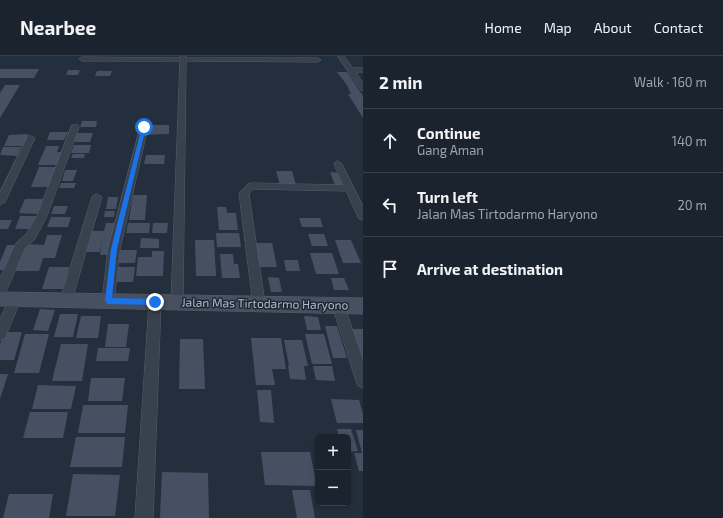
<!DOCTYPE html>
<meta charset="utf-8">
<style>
:root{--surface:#1b232e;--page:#282f3a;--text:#f1f3f6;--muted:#a0a4aa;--line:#39404a}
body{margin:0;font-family:"Exo 2",sans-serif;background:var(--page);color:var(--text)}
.controls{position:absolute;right:12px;bottom:12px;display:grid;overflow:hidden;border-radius:6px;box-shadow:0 2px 6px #0003}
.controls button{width:36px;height:36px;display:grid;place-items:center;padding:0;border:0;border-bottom:1px solid var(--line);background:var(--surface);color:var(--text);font:20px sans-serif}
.stop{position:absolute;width:12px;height:12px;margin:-9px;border:3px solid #1a73e8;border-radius:50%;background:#fff}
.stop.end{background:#1a73e8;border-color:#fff;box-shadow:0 1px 4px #0008}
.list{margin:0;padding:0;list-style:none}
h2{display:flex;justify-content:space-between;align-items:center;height:52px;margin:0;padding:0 16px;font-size:17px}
h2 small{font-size:13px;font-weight:400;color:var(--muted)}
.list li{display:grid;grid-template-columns:26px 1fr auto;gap:12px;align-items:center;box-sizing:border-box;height:64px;padding:0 16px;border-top:1px solid var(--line)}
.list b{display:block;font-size:15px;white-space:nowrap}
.list p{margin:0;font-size:13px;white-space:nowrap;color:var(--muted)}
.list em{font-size:13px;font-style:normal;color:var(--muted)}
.icon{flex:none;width:22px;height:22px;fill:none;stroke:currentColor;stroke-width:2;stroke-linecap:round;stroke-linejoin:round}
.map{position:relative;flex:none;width:363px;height:462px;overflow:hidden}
header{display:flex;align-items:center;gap:24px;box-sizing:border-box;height:56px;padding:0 20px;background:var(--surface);border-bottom:1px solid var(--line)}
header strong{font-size:19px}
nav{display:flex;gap:22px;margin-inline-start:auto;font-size:14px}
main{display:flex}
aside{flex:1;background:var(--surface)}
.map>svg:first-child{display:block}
.building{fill:#455162}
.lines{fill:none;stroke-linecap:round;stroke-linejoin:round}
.street-casing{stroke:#565f6c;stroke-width:1}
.secondary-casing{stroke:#565f6c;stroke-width:1}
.street{fill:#38414e;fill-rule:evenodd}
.secondary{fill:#465061;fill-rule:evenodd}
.route{fill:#1a73e8}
.labels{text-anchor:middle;stroke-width:3;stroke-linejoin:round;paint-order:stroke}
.street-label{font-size:12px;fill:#b4bcc9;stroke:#1d2633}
</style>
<header>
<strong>Nearbee</strong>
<nav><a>Home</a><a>Map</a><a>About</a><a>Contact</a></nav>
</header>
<main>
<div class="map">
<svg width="363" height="462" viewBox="0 0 363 462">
<rect width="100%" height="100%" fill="#242f3e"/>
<g class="building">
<path d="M0 13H39L34 22H0Z"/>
<path d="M68 14H80L78 19H66Z"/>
<path d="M97 15H112L110 20H95Z"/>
<path d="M337 16H347L363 40V62L348 38H351L347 29Z"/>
<path d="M5 29H20L0 62V37Z"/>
<path d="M82 65H97L96 71H80Z"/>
<path d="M145 69H169V78L145 79Z"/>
<path d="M50 76H68L64 84H47Z"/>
<path d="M77 77H93L90 86H74Z"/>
<path d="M28 78 24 90H4L9 79Z"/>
<path d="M74 89H91L89 97H71Z"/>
<path d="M46 90H59L57 96H63L58 109H38Z"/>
<path d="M3 91H21L17 100 0 99Z"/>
<path d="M73 98H85L84 102H71Z"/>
<path d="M146 99H165L164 108H144Z"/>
<path d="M39 111H58L51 131H31Z"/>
<path d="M65 114H77L73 125H62Z"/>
<path d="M276 115H292L296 129H280Z"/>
<path d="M330 116 339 117 345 129H335Z"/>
<path d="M61 127H76L74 132H59Z"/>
<path d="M133 139H147L145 164H129Z"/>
<path d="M108 141H118L116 153H106Z"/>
<path d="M25 143H43L38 158 19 157Z"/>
<path d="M54 150H68L65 158H51Z"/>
<path d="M217 151H226L227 157H236L238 174H219Z"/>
<path d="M105 155H115L114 161H104Z"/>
<path d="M20 160H38L33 173H15Z"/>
<path d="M51 161H71L68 171H47Z"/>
<path d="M299 162H320L323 171H302Z"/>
<path d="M0 164H12L8 173H0Z"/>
<path d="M106 167H115L110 199H100L103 178 100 196H86L91 175H104Z"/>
<path d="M128 167H150L149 177H126Z"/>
<path d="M153 167H168L167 177H152Z"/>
<path d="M216 177H239L241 191H217Z"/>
<path d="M308 178H324L328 190H312Z"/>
<path d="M47 179H62L55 202H43L39 215H13L23 188 44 189Z"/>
<path d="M141 182 159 183V192H140Z"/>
<path d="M195 184H214L216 220H196Z"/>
<path d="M335 184H351L361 207H343Z"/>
<path d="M252 187H272L277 211H255Z"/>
<path d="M7 189H19L9 214H0V206Z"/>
<path d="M116 194H137L135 207H114Z"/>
<path d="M152 195H164L163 220H136L138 201H152Z"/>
<path d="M310 197H332L339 218H316Z"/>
<path d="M220 198H233L234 208H238L240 222H222Z"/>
<path d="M284 204H298L300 215H286Z"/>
<path d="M49 211H69L64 233H42Z"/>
<path d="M117 211H135L133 226H115Z"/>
<path d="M268 221 279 222 282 236H271Z"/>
<path d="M331 222H344L349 234H334Z"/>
<path d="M40 253 55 254 48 275 33 274Z"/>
<path d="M60 258H78L73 281H54Z"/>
<path d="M81 260H101L98 282H76Z"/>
<path d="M304 260 318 261 321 274H307Z"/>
<path d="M108 268H129L126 291H105Z"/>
<path d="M325 270H337L347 302H333Z"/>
<path d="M350 273H363V307Z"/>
<path d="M4 276H22L14 304H0V288Z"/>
<path d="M25 278H49L39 317H14Z"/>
<path d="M305 278H324L332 308H312Z"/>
<path d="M251 282H281L286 313H272L275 329H256Z"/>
<path d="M180 283H203L205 333H179Z"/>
<path d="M284 284H302L308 310H289Z"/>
<path d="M61 288H88L82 325H52Z"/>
<path d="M98 292H130L128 305H96Z"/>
<path d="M288 310H304L306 324 290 323Z"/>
<path d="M313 310H332L335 325 316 324Z"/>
<path d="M0 318H8L0 343Z"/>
<path d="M91 322H125L122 345H88Z"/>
<path d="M38 329 76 330 71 353H32Z"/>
<path d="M257 334H271L274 367 260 366Z"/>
<path d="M331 343 359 344 363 358V367H337Z"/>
<path d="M83 349H128L125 377H78Z"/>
<path d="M30 356H68L63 382H23Z"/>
<path d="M337 373H351L358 395 348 396V381H339Z"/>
<path d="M356 374H363V415H359L354 397H362Z"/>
<path d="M76 381H125L122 411H70Z"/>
<path d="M261 396H310L317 430 265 429Z"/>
<path d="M162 416 208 417 209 462H160Z"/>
<path d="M73 418 120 419 115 460H66Z"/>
<path d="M292 434H310L315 462H297Z"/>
<path d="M9 438H53L49 462H3Z"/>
</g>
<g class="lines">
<defs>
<g id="street">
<path d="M180 0H186V2H318L321 4 318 6 186 5 183 246 181 250 177 251 173 250 171 246 180 5H82L79 3 82 1 180 2Z"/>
<path d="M338 0H344L353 12H363V16H356L363 28V35L361 34Z"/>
<path d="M72 69H78L79 71 47 160 35 183 25 192 4 240 0 241V222L16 187 27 177 37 160Z"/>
<path d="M141 69H147L148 71 120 193 114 245 112 249 108 250 104 249 102 245 108 193Z"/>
<path d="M28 80H31L35 82 5 146 0 149V136Z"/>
<path d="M338 105 342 108 363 150V164L359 163 346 135 253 133 249 138 265 248 263 252 259 253 255 252 253 248 239 137 248 128 251 127 343 129 334 108Z"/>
<path d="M97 138 102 141 72 244 70 248 66 249 62 248 60 244 92 141Z"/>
<path d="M15 238 19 239 21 243 5 282 0 284V263L11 239Z"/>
<path d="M155 241 159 242 161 246 153 462H135L149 246 151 242Z"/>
<path d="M338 244 342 245 344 249 363 304V332L358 330 356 325 332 249 334 245Z"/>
</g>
<path id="secondary" d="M0 236 363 242V258L0 250Z"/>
</defs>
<use href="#street" class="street-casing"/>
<use href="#secondary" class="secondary-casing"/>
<use href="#street" class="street"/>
<use href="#secondary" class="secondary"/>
</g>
<path class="route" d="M142 70 146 71 117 193 112 242 155 243 159 246 155 249 108 248 105 245 111 193Z"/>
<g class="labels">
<g class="street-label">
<text transform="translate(265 248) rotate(1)" y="4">Jalan Mas Tirtodarmo Haryono</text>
</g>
</g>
</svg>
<div class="controls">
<button>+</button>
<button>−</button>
</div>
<div class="stop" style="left:144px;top:71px"></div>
<div class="stop end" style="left:155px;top:246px"></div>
</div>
<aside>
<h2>2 min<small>Walk · 160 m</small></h2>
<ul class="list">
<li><svg class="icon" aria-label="ahead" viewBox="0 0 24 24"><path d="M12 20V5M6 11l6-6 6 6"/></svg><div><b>Continue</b><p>Gang Aman</p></div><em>140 m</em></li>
<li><svg class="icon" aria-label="left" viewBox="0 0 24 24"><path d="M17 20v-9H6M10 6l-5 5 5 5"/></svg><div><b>Turn left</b><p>Jalan Mas Tirtodarmo Haryono</p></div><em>20 m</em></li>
<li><svg class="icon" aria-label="arrive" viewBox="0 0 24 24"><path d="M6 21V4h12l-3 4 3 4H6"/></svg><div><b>Arrive at destination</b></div></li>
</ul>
</aside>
</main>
